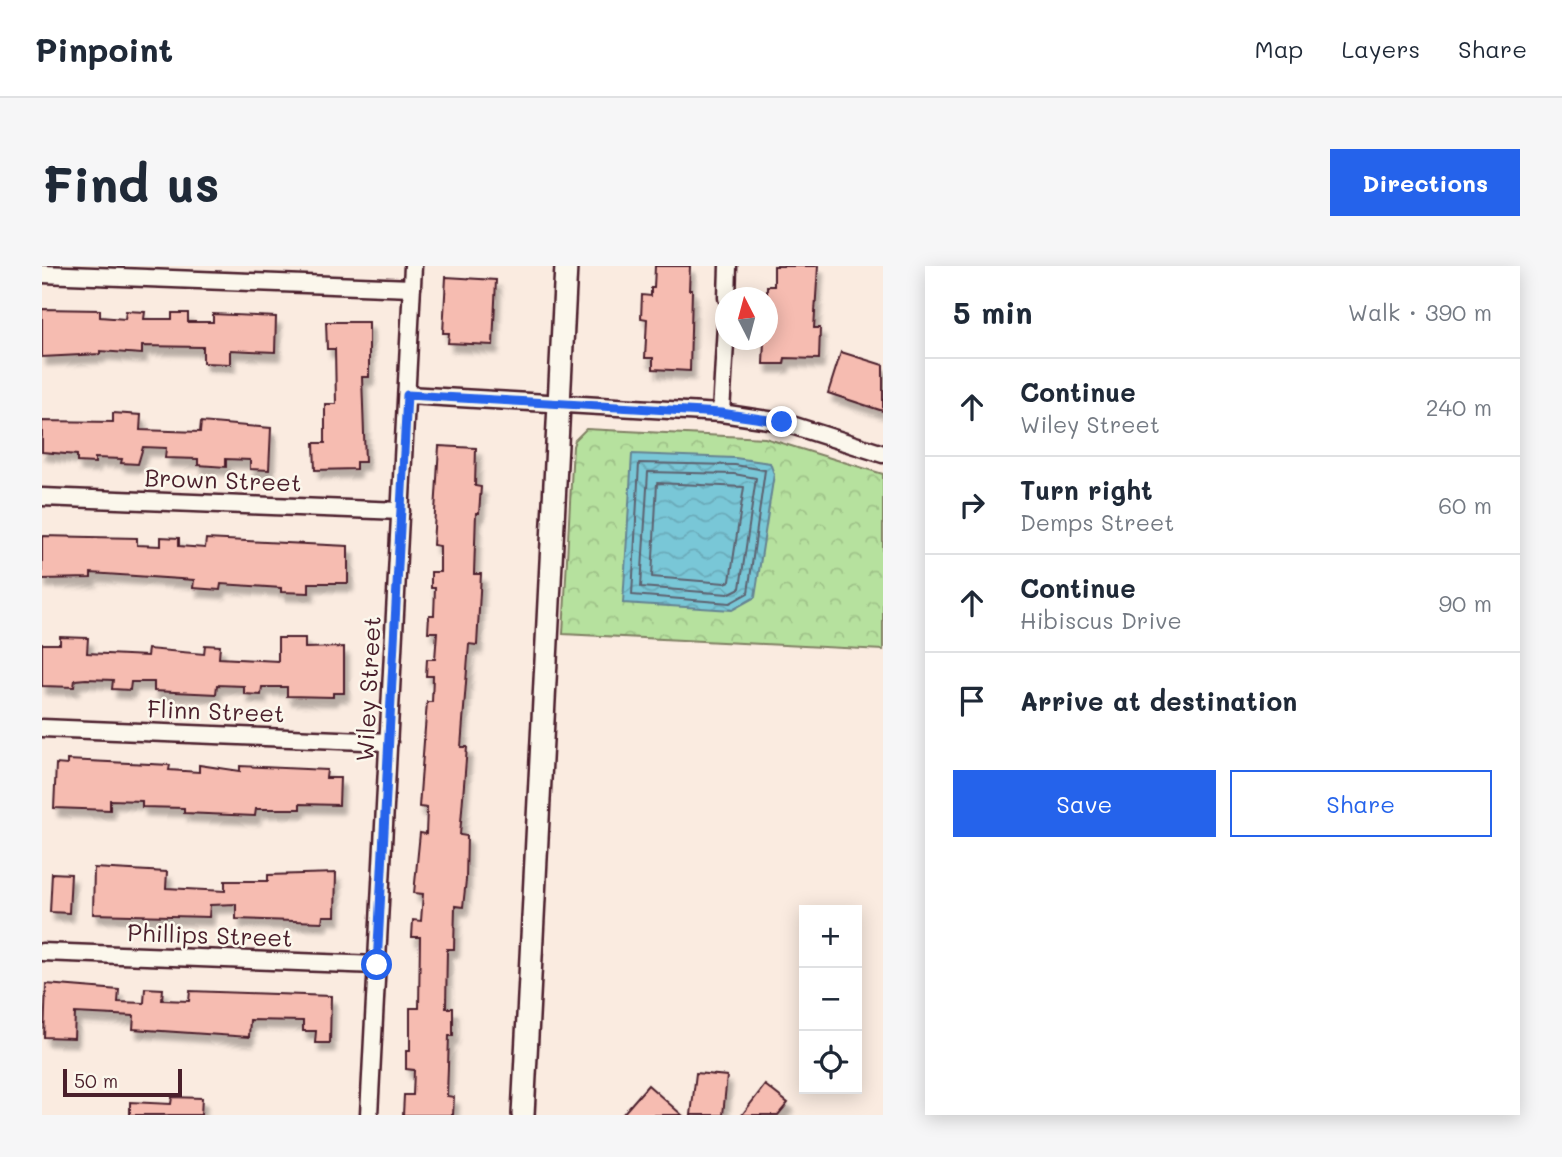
<!DOCTYPE html>
<meta charset="utf-8">
<style>
:root{--surface:#fff;--page:#f6f6f7;--text:#1f2937;--muted:#747a83;--line:#e0e1e3;--accent:#2563eb}
body{margin:0;font-family:Mali,sans-serif;background:var(--page);color:var(--text)}
.controls{position:absolute;right:21px;bottom:21px;display:grid;overflow:hidden;border-radius:0px;box-shadow:0 4px 18px #0003}
.controls button{width:63px;height:63px;display:grid;place-items:center;padding:0;border:0;border-bottom:2px solid var(--line);background:var(--surface);color:var(--text);font:35px sans-serif}
.compass{position:absolute;left:673px;top:21px;width:63px;height:63px;border-radius:50%;background:var(--surface);box-shadow:0 4px 18px #0003;rotate:354deg}
.scale{position:absolute;left:21px;bottom:18px;width:119px;box-sizing:border-box;padding-left:7px;border:4px solid #4a1f2b;border-top:0;font-size:19px;line-height:24px;white-space:nowrap;color:#4a1f2b;-webkit-text-stroke:5px #fbf7ec;paint-order:stroke}
.stop{position:absolute;width:21px;height:21px;margin:-16px;border:5px solid #2563eb;border-radius:50%;background:#fff}
.stop.end{background:#2563eb;border-color:#fff;box-shadow:0 2px 7px #0008}
.list{margin:0;padding:0;list-style:none}
h2{display:flex;justify-content:space-between;align-items:center;height:91px;margin:0;padding:0 28px;font-size:30px}
h2 small{font-size:23px;font-weight:400;color:var(--muted)}
.list li{display:grid;grid-template-columns:46px 1fr auto;gap:21px;align-items:center;box-sizing:border-box;height:98px;padding:0 28px;border-top:2px solid var(--line)}
.list b{display:block;font-size:26px;white-space:nowrap}
.list p{margin:0;font-size:23px;white-space:nowrap;color:var(--muted)}
.list em{font-size:23px;font-style:normal;color:var(--muted)}
.actions{display:flex;gap:14px;padding:21px 28px}
.actions a{flex:1;padding:16px 0;border:2px solid var(--accent);border-radius:0px;text-align:center;font-size:24px;color:var(--accent)}
.actions .main{background:var(--accent);color:#fff}
.icon{flex:none;width:38px;height:38px;fill:none;stroke:currentColor;stroke-width:2;stroke-linecap:round;stroke-linejoin:round}
.map{position:relative;flex:none;width:841px;height:849px;overflow:hidden;border-radius:0px}
header{display:flex;align-items:center;gap:42px;box-sizing:border-box;height:98px;padding:0 35px;background:var(--surface);border-bottom:2px solid var(--line)}
header strong{font-size:33px}
nav{display:flex;gap:38px;margin-inline-start:auto;font-size:24px}
.intro{display:flex;align-items:center;justify-content:space-between;box-sizing:border-box;height:168px;padding:0 42px}
h1{margin:0;font-size:49px}
.button{padding:18px 32px;border-radius:0px;background:var(--accent);color:#fff;font-size:24px;font-weight:700}
main{display:flex;gap:42px;padding:0 42px}
aside{flex:1;background:var(--surface);border-radius:0px;box-shadow:0 4px 18px #0003}
.map>svg:first-child{display:block}
.park{fill:url(#park-crowns);stroke:#808064;stroke-width:2}
.water{fill:url(#water-waves);stroke:#668492;stroke-width:2}
.lines{fill:none;stroke-linecap:round;stroke-linejoin:round}
.shore{stroke:#5d6270;stroke-width:2}
.building{fill:#f6bcb1;stroke:#4a1f2b;stroke-width:2;filter:url(#shadow)}
.minor-casing{stroke:#4a1f2b;stroke-width:21}
.secondary-casing{stroke:#4a1f2b;stroke-width:26}
.minor{stroke:#fbf7ec;stroke-width:16}
.secondary{stroke:#fbf7ec;stroke-width:21}
.route{stroke:#2563eb;stroke-width:9}
.labels{text-anchor:middle;stroke-width:5;stroke-linejoin:round;paint-order:stroke}
.street-label{font-size:24px;fill:#4a1f2b;stroke:#fbf7ec}
</style>
<header>
<strong>Pinpoint</strong>
<nav><a>Map</a><a>Layers</a><a>Share</a></nav>
</header>
<div class="intro"><h1>Find us</h1><a class="button">Directions</a></div>
<main>
<div class="map">
<svg width="841" height="849" viewBox="0 0 841 849">
<defs>
<pattern id="park-crowns" width="20" height="18" patternUnits="userSpaceOnUse" patternTransform="scale(1.75)"><rect width="20" height="18" fill="#b6e19e"/><path d="M2 6a3 3 0 1 1 6 0M12 15a3 3 0 1 1 6 0" fill="none" stroke="#9ec188"/></pattern>
<pattern id="water-waves" width="16" height="10" patternUnits="userSpaceOnUse" patternTransform="scale(1.75)"><rect width="16" height="10" fill="#79c7d7"/><path d="M0 5q4-4 8 0t8 0" fill="none" stroke="#6aaab9"/></pattern>
<filter id="shadow"><feDropShadow dx="4.5" dy="8" stdDeviation="2" flood-color="#0004"/></filter>
</defs>
<rect width="100%" height="100%" fill="#faebe0"/>
<filter id="ink" filterUnits="userSpaceOnUse"><feTurbulence type="fractalNoise" baseFrequency=".0143" numOctaves="2"/><feDisplacementMap in="SourceGraphic" scale="14" xChannelSelector="R" yChannelSelector="G"/><feConvolveMatrix kernelMatrix="1 2 1 2 8 2 1 2 1" color-interpolation-filters="sRGB"/></filter>
<g filter="url(#ink)">
<path class="park" d="M544 163 723 172 841 208V384L521 368 531 180 533 174Z"/>
<path class="water" d="M590 188 693 192 728 197 732 208 713 331 690 344 581 337Z"/>
<g class="lines">
<g class="shore">
<path d="M597 197 693 199 723 204 706 327 688 337 590 329Z"/>
<path d="M606 206 692 208 714 212 698 322 686 328 599 321Z"/>
<path d="M615 217 702 221 688 315 683 317 610 311Z"/>
</g>
</g>
<g class="building">
<path d="M613 0H648L647 24H650L648 105 611 103V92H603L605 53 599 52 600 29 609 30V22H612Z"/>
<path d="M732 0H776L772 62H778L777 93 743 92 742 98H721L722 74H725V20H732Z"/>
<path d="M404 11 454 14 451 79 406 77 407 67H401Z"/>
<path d="M0 43 58 44V51L83 53 84 45 103 46 102 53H130V47H146V56H171V48L234 51 233 86 188 84V98L161 97V81L100 80V88L58 85V88L0 91Z"/>
<path d="M284 56H327V111H320L323 196H314V203L273 204 272 177H283V138H294L293 83H285Z"/>
<path d="M799 86 841 99V145L786 127Z"/>
<path d="M71 147 99 149 98 164 158 166 159 156 229 162 227 204 208 203V194L184 193V201L156 199V193L123 192 124 182 101 181 96 198 79 197 80 193 53 192V197L35 196V189L0 186V155L71 156Z"/>
<path d="M397 180 434 182 433 220 439 221 437 247H434L432 308H439L435 379 427 378 419 481H425L418 569 425 570 424 614 421 641 413 640 412 683H405L404 742H411V770H407L405 830 412 831 411 849H361L362 829H371L372 804 364 803V785H368V742H377L378 671H370L371 654 379 655 381 628 372 627 378 567 384 568 385 542 377 541 385 436H390L391 410H384L385 393H393L395 366H386L387 349H392L393 322H389V306H398V280L391 279Z"/>
<path d="M0 270 95 272V279L119 280V271L137 272V280L163 282 164 273 306 280V317H267V327L239 326V322L179 318 178 324 151 322 152 314 49 307V312L0 313Z"/>
<path d="M18 371 46 372 45 387 105 390 106 383 162 388 163 379 178 380 177 392 236 395V372H263V382L302 381V427H291V431L245 430V421H220L219 429 202 428V420L175 419 174 428 112 425V416H89L88 424 70 423 71 414 44 413 33 414 32 421 0 420V378H18Z"/>
<path d="M25 494 128 499 127 504 157 506V499L198 505V500L285 504 284 512H298L297 539 258 538V543H214L213 550 142 547V542L100 541V535L68 534V544L12 542 14 498 25 499Z"/>
<path d="M52 602 125 606 124 622 183 625V615H226V609L294 607 293 650H281L280 656 194 653V638L168 639 167 651 51 648Z"/>
<path d="M10 607 29 608 27 647 8 646Z"/>
<path d="M4 718 77 724 76 736 102 737 103 722 121 723 120 734 147 735 148 725 289 730 288 777H273L274 765H261V755L208 754 207 771 91 763 92 750 33 747 32 772 2 771Z"/>
<path d="M654 807 685 810 681 849H649Z"/>
<path d="M606 819 640 849H580Z"/>
<path d="M723 819 746 837 736 849H700Z"/>
<path d="M130 831 160 832 159 849H88V836L129 838Z"/>
</g>
<g class="lines">
<defs>
<g id="minor">
<path d="M0 8 370 22"/>
<path d="M685 32 686 0"/>
<path d="M365 129 679 147 740 156 841 188"/>
<path d="M679 147 684 59"/>
<path d="M0 231 359 245"/>
<path d="M0 462 347 476"/>
<path d="M0 686 335 699"/>
<path d="M327 849 371 0"/>
</g>
<path id="secondary" d="M481 849 524 0"/>
</defs>
<use href="#minor" class="minor-casing"/>
<use href="#secondary" class="secondary-casing"/>
<use href="#minor" class="minor"/>
<use href="#secondary" class="secondary"/>
</g>
</g>
<g class="lines" filter="url(#ink)">
<path class="route" d="M335 699 365 129 679 147 740 156"/>
</g>
<g class="labels">
<g class="street-label">
<text transform="translate(181 215) rotate(2)" y="8">Brown Street</text>
<text transform="translate(327 423) rotate(-87)" y="8">Wiley Street</text>
<text transform="translate(174 446) rotate(2)" y="8">Flinn Street</text>
<text transform="translate(168 670) rotate(2)" y="8">Phillips Street</text>
</g>
</g>
</svg>
<div class="controls">
<button>+</button>
<button>−</button>
<button><svg class="icon" aria-label="locate" viewBox="0 0 24 24"><circle cx="12" cy="12" r="6"/><path d="M12 2v4M12 18v4M2 12h4M18 12h4"/></svg></button>
</div>
<svg class="compass" viewBox="-18 -18 36 36"><path d="M0-13l5 13h-10z" fill="#e53935"/><path d="M0 13l5-13h-10z" fill="#747a83"/></svg>
<div class="scale">50 m</div>
<div class="stop" style="left:335px;top:699px"></div>
<div class="stop end" style="left:740px;top:156px"></div>
</div>
<aside>
<h2>5 min<small>Walk · 390 m</small></h2>
<ul class="list">
<li><svg class="icon" aria-label="ahead" viewBox="0 0 24 24"><path d="M12 20V5M6 11l6-6 6 6"/></svg><div><b>Continue</b><p>Wiley Street</p></div><em>240 m</em></li>
<li><svg class="icon" aria-label="right" viewBox="0 0 24 24"><path d="M7 20v-9h11M14 6l5 5-5 5"/></svg><div><b>Turn right</b><p>Demps Street</p></div><em>60 m</em></li>
<li><svg class="icon" aria-label="ahead" viewBox="0 0 24 24"><path d="M12 20V5M6 11l6-6 6 6"/></svg><div><b>Continue</b><p>Hibiscus Drive</p></div><em>90 m</em></li>
<li><svg class="icon" aria-label="arrive" viewBox="0 0 24 24"><path d="M6 21V4h12l-3 4 3 4H6"/></svg><div><b>Arrive at destination</b></div></li>
</ul>
<div class="actions"><a class="main">Save</a><a>Share</a></div>
</aside>
</main>
